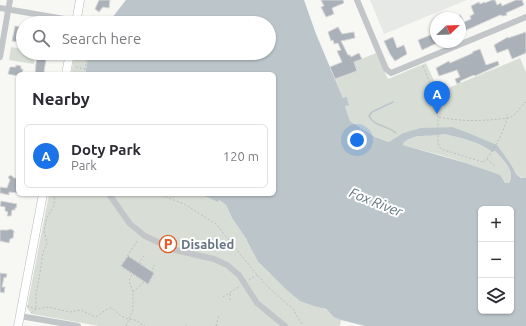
<!DOCTYPE html>
<meta charset="utf-8">
<style>
:root{--surface:#fff;--page:#f7f7f7;--text:#2b2b33;--muted:#7c7c81;--line:#e1e1e2;--accent:#1a73e8}
body{margin:0;font-family:Ubuntu,sans-serif;background:var(--page);color:var(--text)}
.controls{position:absolute;right:12px;bottom:12px;display:grid;overflow:hidden;border-radius:6px;box-shadow:0 1px 3px #0004}
.controls button{width:36px;height:36px;display:grid;place-items:center;padding:0;border:0;border-bottom:1px solid var(--line);background:var(--surface);color:var(--text);font:20px sans-serif}
.compass{position:absolute;left:430px;top:12px;width:36px;height:36px;border-radius:50%;background:var(--surface);box-shadow:0 1px 3px #0004;rotate:67deg}
.you{position:absolute;left:357px;top:140px;width:14px;height:14px;margin:-10px;border:3px solid #fff;border-radius:50%;background:#1a73e8;box-shadow:0 0 0 6px #1a73e833}
.badge{display:grid;place-items:center;width:26px;height:26px;border-radius:50%;background:var(--accent);color:#fff;font-size:13px;font-weight:700}
.pin{position:absolute;translate:-50% -33px;filter:drop-shadow(0 1px 2px #0008)}
.pin::after{content:'';position:absolute;top:21px;width:14px;height:12px;background:inherit;clip-path:polygon(0 0,100% 0,50% 100%)}
.list{margin:0;padding:0;list-style:none}
h2{display:flex;justify-content:space-between;align-items:center;height:52px;margin:0;padding:0 16px;font-size:17px}
h2 small{font-size:13px;font-weight:400;color:var(--muted)}
.list li{display:grid;grid-template-columns:26px 1fr auto;gap:12px;align-items:center;box-sizing:border-box;height:64px;margin:0 8px 8px;padding:0 8px;border:1px solid var(--line);border-radius:6px}
.list b{display:block;font-size:15px;white-space:nowrap}
.list p{margin:0;font-size:13px;white-space:nowrap;color:var(--muted)}
.list em{font-size:13px;font-style:normal;color:var(--muted)}
.icon{flex:none;width:22px;height:22px;fill:none;stroke:currentColor;stroke-width:2;stroke-linecap:round;stroke-linejoin:round}
.map{position:relative;flex:none;width:526px;height:326px;overflow:hidden}
.search{position:absolute;background:var(--surface);box-shadow:0 1px 3px #0004;left:16px;top:16px;width:260px;height:44px;display:flex;align-items:center;gap:10px;box-sizing:border-box;padding:0 14px;border-radius:22px;color:var(--muted);font-size:15px}
.panel{position:absolute;background:var(--surface);box-shadow:0 1px 3px #0004;left:16px;top:72px;width:260px;height:124px;border-radius:6px}
.map>svg:first-child{display:block}
.built{fill:#e7e9e7}
.green{fill:#d8ded5}
.water{fill:#bcc6ca;fill-rule:evenodd}
.lines{fill:none;stroke-linecap:round;stroke-linejoin:round}
.stream{stroke:#bcc6ca;stroke-width:1.5}
.building{fill:#aab1b8;stroke:#d8d8d6}
.major-casing{stroke:#b5b9bd;stroke-width:9}
.path{stroke:#bcbec0;stroke-width:1;stroke-dasharray:2 2;stroke-linecap:butt}
.minor{stroke:#c2c6c9;stroke-width:6}
.major{stroke:#fff;stroke-width:8}
.labels{text-anchor:middle;stroke-width:4;stroke-linejoin:round;paint-order:stroke}
.poi-label{font-size:13px;font-weight:bold;fill:#667584;stroke:#fff;text-anchor:start}
.water-label{font-size:14px;font-style:italic;fill:#637780;stroke:#fff}
</style>
<div class="map">
<svg width="526" height="326" viewBox="0 0 526 326">
<rect width="100%" height="100%" fill="#f7f7f4"/>
<path class="built" d="M370 0H467L384 34Z"/>
<g class="green">
<path d="M11 47 23 49V53H36L34 64 9 60Z"/>
<path d="M75 53H89L85 74H71Z"/>
<path d="M376 53 388 79 426 63 439 92 520 58 526 72V178H522L516 174 512 166 494 144 452 127 421 129 403 133 390 142 375 137 350 121 345 106 349 104 347 98H343L332 71Z"/>
<path d="M444 134C461 138 478 141 492 152L495 151C503 159 516 172 509 183H505C485 164 431 153 403 145V143C417 132 428 138 444 134Z"/>
<path d="M49 194H200L217 201 219 200 226 205 232 218 247 240V241L258 262 270 274 317 307C329 308 330 315 341 320L340 326H99L32 314 27 308Z"/>
</g>
<path class="water" d="M126 0H304L316 34 343 98 347 97 349 105 345 106 350 121 375 137 389 142 403 133 421 128 452 127 466 132 497 145 512 166 516 174 521 178H526V326H365L341 320 334 317 326 309 317 307 300 301 288 291 258 262 247 241V240L232 218 226 205 219 200 218 202 200 194H274V74H85L89 53H269V23H108ZM444 134C461 138 478 141 492 152L495 151C503 159 516 172 509 183H505L500 175 466 163 403 145V143C417 132 428 138 444 134ZM481 209H511V311H481Z"/>
<g class="lines">
<path class="stream" d="M393 102 372 112 369 116C373 126 389 126 396 133"/>
</g>
<g class="building">
<path d="M99 0H110L109 8 103 7 99 12 95 9Z"/>
<path d="M321 0H343L344 3 332 8 334 14 326 17 321 7 324 6Z"/>
<path d="M492 0H495L497 5 501 3 502 6 516 0H522L524 5 506 13 507 15 503 16 500 15 460 33V14L464 22 471 19 470 16 474 14 471 6 479 2 480 4 485 2V3Z"/>
<path d="M15 26 22 27 21 32H23V43L12 41Z"/>
<path d="M338 27 342 34 354 32 355 38 341 41 348 55H350L351 57 359 53 362 59 354 62 357 71 335 79 330 67 342 62 337 51 341 50 338 43 334 44 333 40 331 41 328 32Z"/>
<path d="M526 32V53L512 59 508 49 497 53 494 45 508 37V38Z"/>
<path d="M436 33V42L437 43 422 50 418 40Z"/>
<path d="M393 37 397 48 404 45 407 54 395 61 390 54 384 41Z"/>
<path d="M480 49 486 65 498 61 499 65 475 76 474 75 460 81 461 82 457 84 455 79 460 77 457 70 439 76 436 68 449 61 450 63 457 60 473 53 472 52Z"/>
<path d="M37 53H43L42 59 46 60 44 71 45 74H35Z"/>
<path d="M16 65 21 66V69H23L22 74H18V76L8 74 10 67H16Z"/>
<path d="M11 175 14 178H18V193L9 192V195L0 193V187L7 188 10 180 8 177Z"/>
<path d="M1 201 17 204 16 208H15V210H12L11 216H7L8 212 5 211V207L0 206Z"/>
<path d="M11 229 14 231 13 238 10 239 9 243 0 241V230H8Z"/>
<path d="M128 256 154 273 148 284 121 266Z"/>
<path d="M0 273 7 274 6 278 4 277 2 287H5L4 293 0 292Z"/>
</g>
<g class="lines">
<defs>
<g id="major">
<path d="M76 23 80 0"/>
<path d="M66 74 70 53"/>
<path d="M18 326 43 194"/>
</g>
</defs>
<use href="#major" class="major-casing"/>
<g class="path">
<path d="M85 20 92 23"/>
<path d="M107 23 108 22"/>
<path d="M423 66 435 95 438 117V144L441 149 483 162C491 157 509 123 507 114"/>
<path d="M76 67 85 69"/>
<path d="M84 74 88 53"/>
<path d="M439 117C463 122 484 121 508 118 517 116 519 107 526 102"/>
<path d="M487 159 495 166"/>
<path d="M158 194 184 204 216 224 254 271 268 287 293 309 303 326"/>
<path d="M137 241 121 266 148 284 154 273 151 271 155 265"/>
<path d="M128 256 139 263 144 256"/>
<path d="M140 263 150 271"/>
<path d="M249 280 257 275"/>
<path d="M133 292 144 282"/>
<path d="M223 297 240 286"/>
<path d="M230 300V293"/>
<path d="M27 306 36 309 48 307 70 312 81 310 95 317C101 315 105 308 112 308L121 316 128 319 135 320 145 326"/>
<path d="M31 313 36 309V294L39 279 43 253 47 243 44 231 47 217 54 206 55 194"/>
<path d="M126 326 133 310V292L129 281 132 274"/>
<path d="M185 326H189"/>
<path d="M216 326 219 315"/>
</g>
<g class="minor">
<path d="M357 0 386 69 391 73 526 17"/>
<path d="M0 8 76 21"/>
<path d="M0 57 10 0"/>
<path d="M109 194 130 224 145 236 175 250 214 259 227 265 239 275 257 303 285 326"/>
<path d="M20 316 78 326"/>
</g>
<use href="#major" class="major"/>
</g>
<defs>
<symbol id="parking-ring" viewBox="-11 -11 22 22"><circle r="9.5" fill="#fff" stroke="#df5f2c" stroke-width="1.5"/><path d="M-3.5-5.5H1a3.5 3.5 0 0 1 0 7H-1V5.5H-3.5ZM-1-3.4V-.6H.8a1.4 1.4 0 0 0 0-2.8Z" fill="#df5f2c"/></symbol>
</defs>
<g fill-rule="evenodd">
<use href="#parking-ring" x="158" y="234" width="20" height="20"/>
</g>
<g class="labels">
<g class="poi-label">
<text x="181" y="249">Disabled</text>
</g>
<g class="water-label">
<text transform="translate(376 202) rotate(22)" y="5">Fox River</text>
</g>
</g>
</svg>
<div class="controls">
<button>+</button>
<button>−</button>
<button><svg class="icon" aria-label="layers" viewBox="0 0 24 24"><path d="M12 4l9 5-9 5-9-5zM3 14l9 5 9-5"/></svg></button>
</div>
<svg class="compass" viewBox="-18 -18 36 36"><path d="M0-13l5 13h-10z" fill="#e53935"/><path d="M0 13l5-13h-10z" fill="#7c7c81"/></svg>
<div class="you"></div>
<div class="pin badge" style="left:437px;top:114px">A</div>
<div class="search"><svg class="icon" aria-label="search" viewBox="0 0 24 24"><circle cx="10" cy="10" r="6"/><path d="M15 15l6 6"/></svg>Search here</div>
<section class="panel">
<h2>Nearby<small></small></h2>
<ul class="list">
<li><span class="badge">A</span><div><b>Doty Park</b><p>Park</p></div><em>120 m</em></li>
</ul>
</section>
</div>
